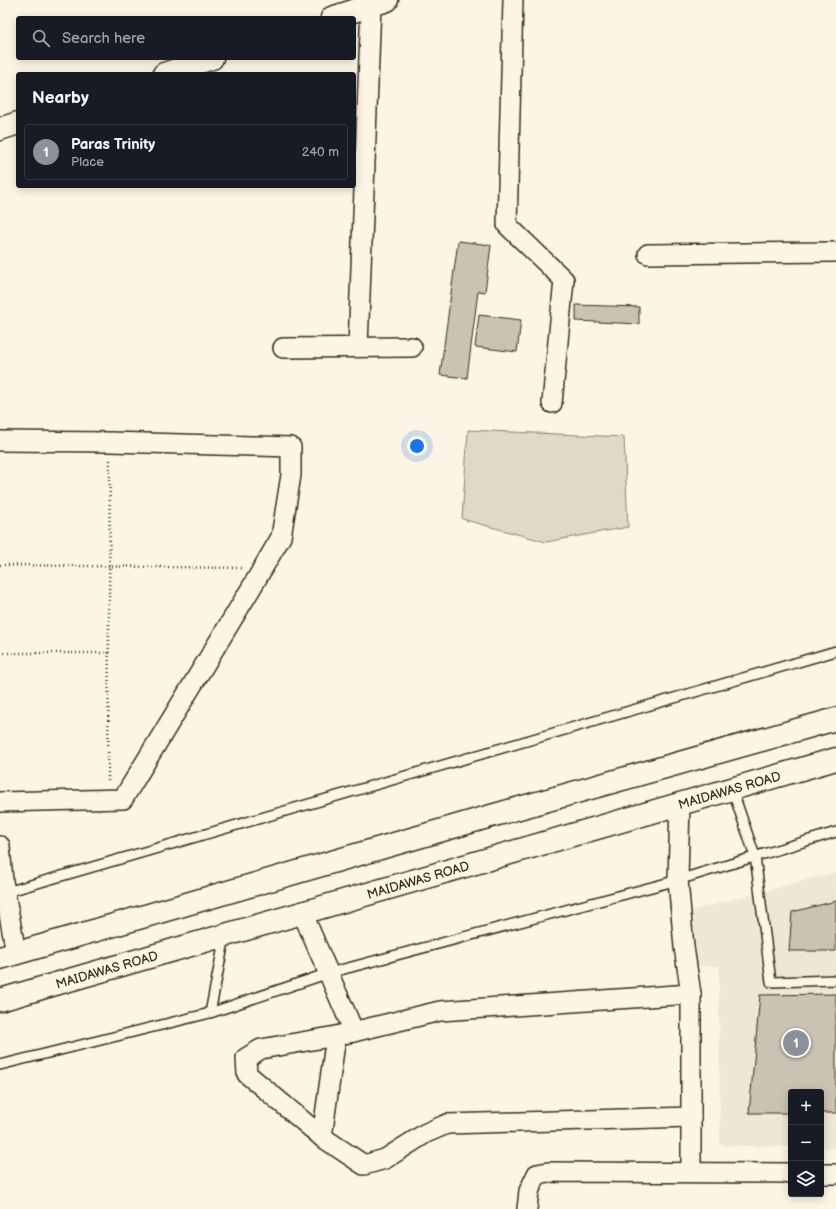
<!DOCTYPE html>
<meta charset="utf-8">
<style>
:root{--surface:#171b24;--page:#20242c;--text:#f1f3f6;--muted:#9ea1a6;--line:#363941;--accent:#8c9099}
body{margin:0;font-family:"Balsamiq Sans",sans-serif;background:var(--page);color:var(--text)}
.controls{position:absolute;right:12px;bottom:12px;display:grid;overflow:hidden;border-radius:4px;box-shadow:0 2px 10px #0003}
.controls button{width:36px;height:36px;display:grid;place-items:center;padding:0;border:0;border-bottom:1px solid var(--line);background:var(--surface);color:var(--text);font:20px sans-serif}
.you{position:absolute;left:417px;top:446px;width:14px;height:14px;margin:-10px;border:3px solid #fff;border-radius:50%;background:#1a73e8;box-shadow:0 0 0 6px #1a73e833}
.badge{display:grid;place-items:center;width:26px;height:26px;border-radius:50%;background:var(--accent);color:#fff;font-size:13px;font-weight:700}
.pin{position:absolute;translate:-50% -50%;border:2px solid #fff;box-shadow:0 1px 4px #0006}
.list{margin:0;padding:0;list-style:none}
h2{display:flex;justify-content:space-between;align-items:center;height:52px;margin:0;padding:0 16px;font-size:17px}
h2 small{font-size:13px;font-weight:400;color:var(--muted)}
.list li{display:grid;grid-template-columns:26px 1fr auto;gap:12px;align-items:center;box-sizing:border-box;height:56px;margin:0 8px 8px;padding:0 8px;border:1px solid var(--line);border-radius:4px}
.list b{display:block;font-size:15px;white-space:nowrap}
.list p{margin:0;font-size:13px;white-space:nowrap;color:var(--muted)}
.list em{font-size:13px;font-style:normal;color:var(--muted)}
.icon{flex:none;width:22px;height:22px;fill:none;stroke:currentColor;stroke-width:2;stroke-linecap:round;stroke-linejoin:round}
.map{position:relative;flex:none;width:836px;height:1209px;overflow:hidden}
.search{position:absolute;background:var(--surface);box-shadow:0 2px 10px #0003;left:16px;top:16px;width:340px;height:44px;display:flex;align-items:center;gap:10px;box-sizing:border-box;padding:0 14px;border-radius:4px;color:var(--muted);font-size:15px}
.panel{position:absolute;background:var(--surface);box-shadow:0 2px 10px #0003;left:16px;top:72px;width:340px;height:116px;border-radius:4px}
.map>svg:first-child{display:block}
.built{fill:#eee6d6}
.green{fill:#e0d8c8;stroke:#8e8173}
.building{fill:#ccc2b3;stroke:#3b2a1e}
.lines{fill:none;stroke-linecap:round;stroke-linejoin:round}
.service-casing{stroke:#3b2a1e;stroke-width:12}
.minor-casing{stroke:#3b2a1e;stroke-width:22}
.tertiary-casing{stroke:#3b2a1e;stroke-width:25}
.path{stroke:#3b2a1e;stroke-width:2.5;stroke-dasharray:1 3;stroke-linecap:butt}
.service{stroke:#fcf5e5;stroke-width:9}
.minor{stroke:#fcf5e5;stroke-width:19}
.tertiary{stroke:#fcf5e5;stroke-width:22}
.labels{text-anchor:middle;stroke-width:3.5;stroke-linejoin:round;paint-order:stroke}
.street-label{font-size:13px;fill:#3b2a1e;stroke:#fcf5e5}
</style>
<div class="map">
<svg width="836" height="1209" viewBox="0 0 836 1209">
<rect width="100%" height="100%" fill="#fcf5e5"/>
<filter id="ink" filterUnits="userSpaceOnUse"><feTurbulence type="fractalNoise" baseFrequency=".025" numOctaves="2"/><feDisplacementMap in="SourceGraphic" scale="8" xChannelSelector="R" yChannelSelector="G"/><feConvolveMatrix kernelMatrix="1 2 1 2 8 2 1 2 1" color-interpolation-filters="sRGB"/></filter>
<g filter="url(#ink)">
<path class="built" d="M836 872V1148H821V1092H791V1147L720 1145 719 966H697L693 910Z"/>
<path class="green" d="M468 430 624 437 628 527 546 542 462 519Z"/>
<g class="building">
<path d="M458 241 491 245 485 292 478 291 467 378 440 375Z"/>
<path d="M576 305 639 307V324L576 321Z"/>
<path d="M479 315 521 320 517 352 475 347Z"/>
<path d="M836 901V951H789L792 912Z"/>
<path d="M836 994V1113H821V1092H791V1113H749L760 995Z"/>
</g>
<g class="lines">
<defs>
<g id="service">
<path d="M732 789 755 856 771 982 836 980"/>
<path d="M3 893 836 651"/>
<path d="M210 1013 225 936"/>
<path d="M0 1065 210 1013 329 973 678 880 836 832"/>
</g>
<g id="minor">
<path d="M513 0 507 225 564 280 552 403"/>
<path d="M648 254 836 252"/>
<path d="M358 347 371 5"/>
<path d="M283 348 412 347"/>
<path d="M0 441 110 442 291 447V475L281 537 250 590 123 799 0 802"/>
<path d="M680 803 678 880 684 947 691 994V1172"/>
<path d="M0 846 3 881 16 953"/>
<path d="M302 912 354 1032"/>
<path d="M336 1036 261 1049 246 1058 247 1074 322 1137 364 1165 385 1159 426 1133 447 1124 691 1117"/>
<path d="M322 1137 336 1036 440 1011 691 994"/>
<path d="M821 1174H836"/>
<path d="M527 1209 529 1191 537 1174 548 1172 791 1173"/>
</g>
<g id="tertiary">
<path d="M332 18 387 0"/>
<path d="M164 74 212 58"/>
<path d="M0 129 18 123"/>
<path d="M0 958 491 816 836 719"/>
<path id="s1" d="M0 1000 836 759"/>
</g>
</defs>
<use href="#service" class="service-casing"/>
<use href="#minor" class="minor-casing"/>
<use href="#tertiary" class="tertiary-casing"/>
<g class="path">
<path d="M0 565 241 568"/>
<path d="M0 653H109"/>
<path d="M108 781 110 460"/>
</g>
<use href="#service" class="service"/>
<use href="#minor" class="minor"/>
<use href="#tertiary" class="tertiary"/>
</g>
</g>
<g class="labels">
<g class="street-label">
<text dy="5" stroke="none"><textPath href="#s1" startOffset="759">MAIDAWAS ROAD</textPath></text>
<text dy="5" stroke="none"><textPath href="#s1" startOffset="435">MAIDAWAS ROAD</textPath></text>
<text dy="5" stroke="none"><textPath href="#s1" startOffset="111">MAIDAWAS ROAD</textPath></text>
</g>
</g>
</svg>
<div class="controls">
<button>+</button>
<button>−</button>
<button><svg class="icon" aria-label="layers" viewBox="0 0 24 24"><path d="M12 4l9 5-9 5-9-5zM3 14l9 5 9-5"/></svg></button>
</div>
<div class="you"></div>
<div class="pin badge" style="left:796px;top:1043px">1</div>
<div class="search"><svg class="icon" aria-label="search" viewBox="0 0 24 24"><circle cx="10" cy="10" r="6"/><path d="M15 15l6 6"/></svg>Search here</div>
<section class="panel">
<h2>Nearby<small></small></h2>
<ul class="list">
<li><span class="badge">1</span><div><b>Paras Trinity</b><p>Place</p></div><em>240 m</em></li>
</ul>
</section>
</div>
